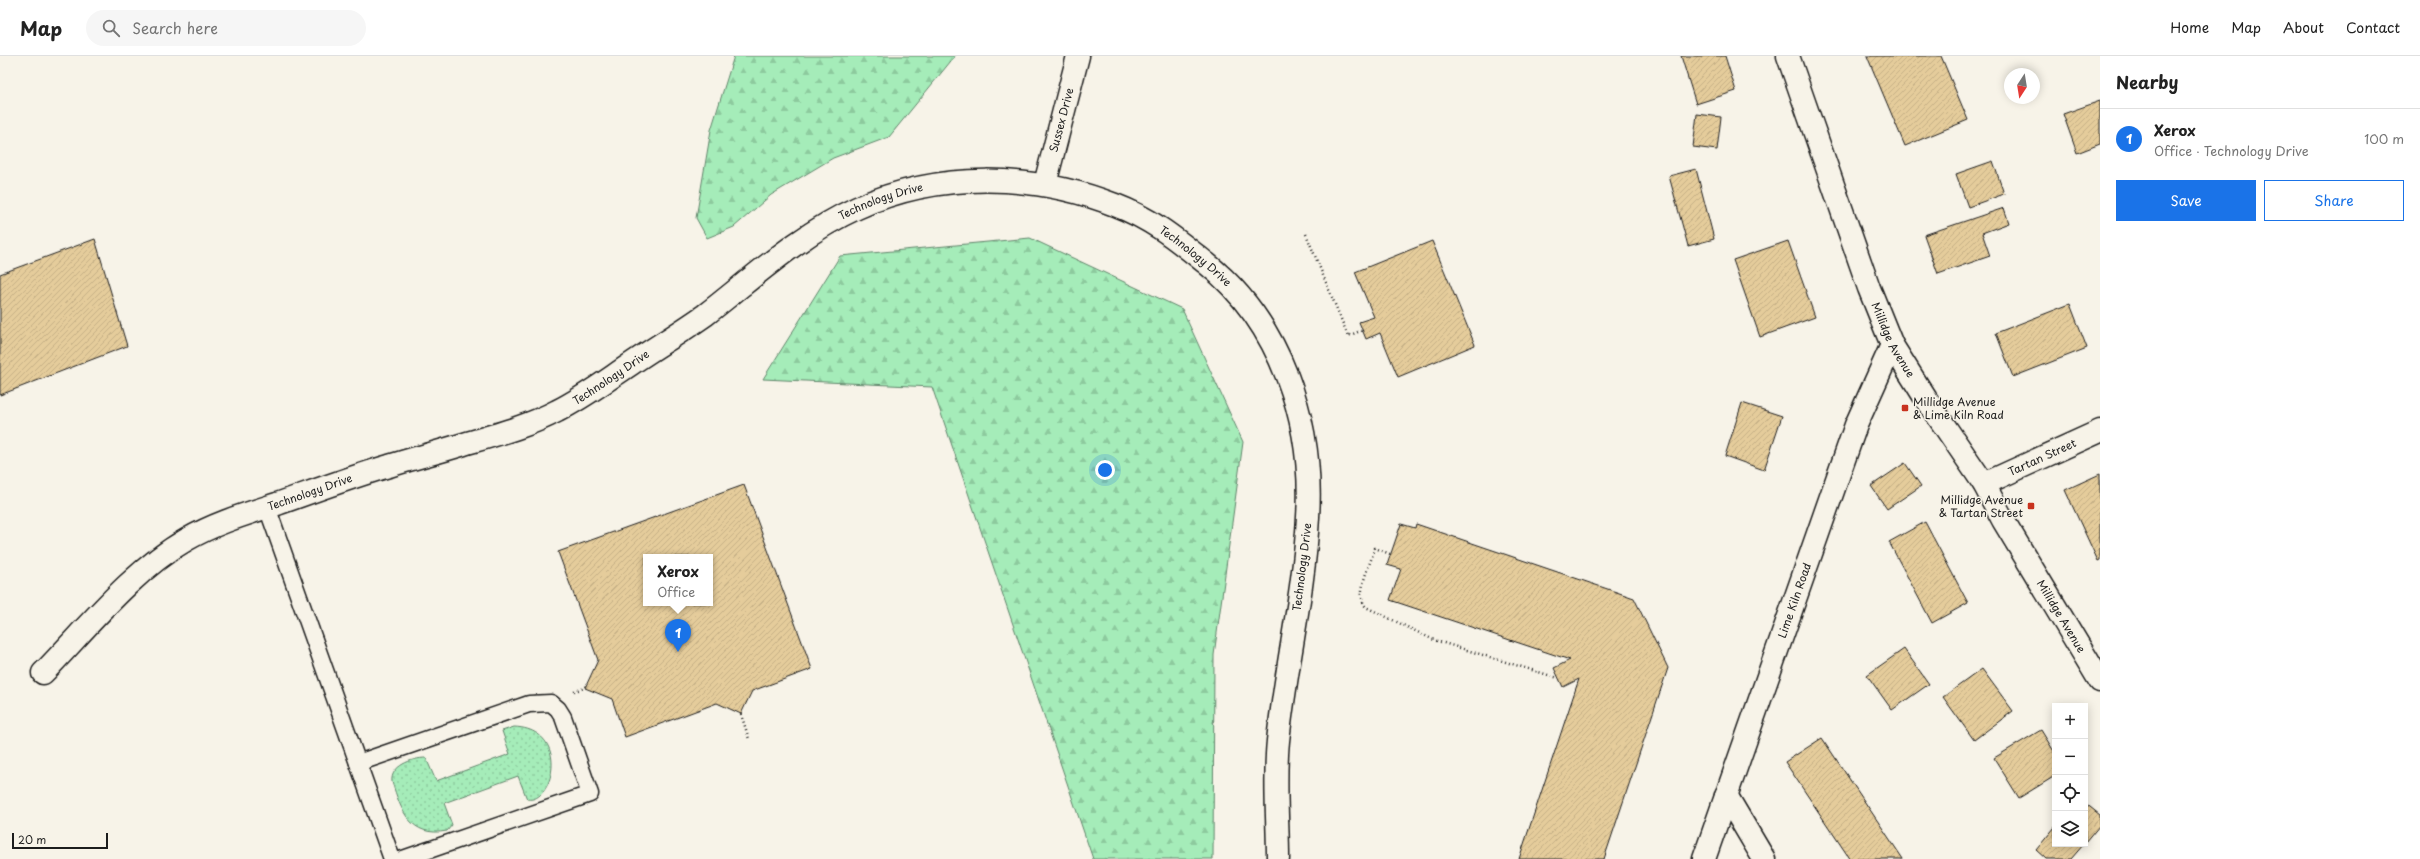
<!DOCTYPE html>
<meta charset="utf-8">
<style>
:root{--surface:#fff;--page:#f6f6f6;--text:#222;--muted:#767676;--line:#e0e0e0;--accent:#1a73e8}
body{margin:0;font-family:"Playpen Sans",sans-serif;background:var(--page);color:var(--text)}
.controls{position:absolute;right:12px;bottom:12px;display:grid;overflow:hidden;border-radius:0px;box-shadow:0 2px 10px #0003}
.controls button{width:36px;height:36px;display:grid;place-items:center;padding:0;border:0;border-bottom:1px solid var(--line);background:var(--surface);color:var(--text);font:20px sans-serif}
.compass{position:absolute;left:2004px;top:12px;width:36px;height:36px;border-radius:50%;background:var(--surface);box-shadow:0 2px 10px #0003;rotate:192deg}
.scale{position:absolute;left:12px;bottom:10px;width:96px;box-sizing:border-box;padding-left:4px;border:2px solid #1c1c1c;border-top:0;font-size:11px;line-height:14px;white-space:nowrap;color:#1c1c1c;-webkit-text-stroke:3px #f7f3e8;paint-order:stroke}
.you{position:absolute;left:1105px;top:414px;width:14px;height:14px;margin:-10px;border:3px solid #fff;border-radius:50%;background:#1a73e8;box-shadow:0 0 0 6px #1a73e833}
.badge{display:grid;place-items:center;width:26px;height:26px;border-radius:50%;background:var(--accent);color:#fff;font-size:13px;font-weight:700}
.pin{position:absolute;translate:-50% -33px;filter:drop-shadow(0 1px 2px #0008)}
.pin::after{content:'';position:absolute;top:21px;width:14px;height:12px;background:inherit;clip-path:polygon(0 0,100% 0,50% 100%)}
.popup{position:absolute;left:643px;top:498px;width:70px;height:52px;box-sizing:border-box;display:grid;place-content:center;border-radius:0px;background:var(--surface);filter:drop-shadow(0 1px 3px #0005);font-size:13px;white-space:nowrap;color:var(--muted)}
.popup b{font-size:15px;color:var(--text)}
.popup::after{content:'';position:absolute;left:50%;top:100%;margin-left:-8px;border:8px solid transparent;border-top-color:var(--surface)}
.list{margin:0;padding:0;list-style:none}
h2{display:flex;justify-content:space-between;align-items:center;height:52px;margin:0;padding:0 16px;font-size:17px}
h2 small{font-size:13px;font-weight:400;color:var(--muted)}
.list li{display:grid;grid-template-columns:26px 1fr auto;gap:12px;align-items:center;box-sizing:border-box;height:60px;padding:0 16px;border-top:1px solid var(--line)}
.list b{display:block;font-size:15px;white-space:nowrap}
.list p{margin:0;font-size:13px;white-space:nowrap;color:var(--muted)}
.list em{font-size:13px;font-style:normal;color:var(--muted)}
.actions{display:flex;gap:8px;padding:12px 16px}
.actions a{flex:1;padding:9px 0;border:1px solid var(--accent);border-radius:0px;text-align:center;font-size:14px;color:var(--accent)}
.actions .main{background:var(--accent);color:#fff}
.icon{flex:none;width:22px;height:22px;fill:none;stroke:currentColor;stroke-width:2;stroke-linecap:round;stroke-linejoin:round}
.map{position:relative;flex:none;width:2100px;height:803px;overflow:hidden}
header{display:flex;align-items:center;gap:24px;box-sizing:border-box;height:56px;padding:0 20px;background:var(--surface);border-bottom:1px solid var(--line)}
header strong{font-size:19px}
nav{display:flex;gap:22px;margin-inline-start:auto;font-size:14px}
.search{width:280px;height:36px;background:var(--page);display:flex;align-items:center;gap:10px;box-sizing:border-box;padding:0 14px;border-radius:22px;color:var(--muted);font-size:15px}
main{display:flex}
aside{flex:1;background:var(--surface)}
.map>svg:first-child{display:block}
.grass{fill:url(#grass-dots);stroke:#60846a}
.forest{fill:url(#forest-firs);stroke:#60846a}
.building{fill:url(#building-hatch);stroke:#1c1c1c;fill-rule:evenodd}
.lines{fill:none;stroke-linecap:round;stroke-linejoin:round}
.service-casing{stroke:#1c1c1c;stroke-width:19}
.minor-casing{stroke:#1c1c1c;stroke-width:25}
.tertiary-casing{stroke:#1c1c1c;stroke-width:25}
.path{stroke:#1c1c1c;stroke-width:2.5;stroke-dasharray:1 3;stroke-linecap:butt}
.service{stroke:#f7f3e8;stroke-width:16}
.minor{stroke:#f7f3e8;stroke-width:22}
.tertiary{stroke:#f7f3e8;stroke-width:22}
.poi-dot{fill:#c8321e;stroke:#f7f3e8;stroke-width:1.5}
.labels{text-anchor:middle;stroke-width:3;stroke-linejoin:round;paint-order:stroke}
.street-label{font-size:11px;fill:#1c1c1c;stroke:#f7f3e8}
.poi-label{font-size:11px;fill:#1c1c1c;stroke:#f7f3e8;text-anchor:start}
</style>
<header>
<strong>Map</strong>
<div class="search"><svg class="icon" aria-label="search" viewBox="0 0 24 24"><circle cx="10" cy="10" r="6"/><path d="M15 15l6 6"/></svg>Search here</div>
<nav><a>Home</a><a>Map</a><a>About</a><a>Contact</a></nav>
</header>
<main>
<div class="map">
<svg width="2100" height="803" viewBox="0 0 2100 803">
<defs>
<pattern id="grass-dots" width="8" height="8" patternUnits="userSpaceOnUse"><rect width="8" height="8" fill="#a5ecb9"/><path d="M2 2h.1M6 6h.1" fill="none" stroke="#8dca9e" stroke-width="1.8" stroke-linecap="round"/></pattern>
<pattern id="forest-firs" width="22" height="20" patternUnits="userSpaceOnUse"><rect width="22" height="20" fill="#a5ecb9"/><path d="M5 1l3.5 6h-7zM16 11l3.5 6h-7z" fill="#8dca9e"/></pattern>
<pattern id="building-hatch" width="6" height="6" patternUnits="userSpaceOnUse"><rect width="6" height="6" fill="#e5cc9b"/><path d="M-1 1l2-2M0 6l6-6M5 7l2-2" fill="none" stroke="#c4af85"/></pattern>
</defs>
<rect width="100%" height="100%" fill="#f7f3e8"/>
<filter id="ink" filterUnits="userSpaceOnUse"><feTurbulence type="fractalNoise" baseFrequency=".025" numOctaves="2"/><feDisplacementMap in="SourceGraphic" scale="8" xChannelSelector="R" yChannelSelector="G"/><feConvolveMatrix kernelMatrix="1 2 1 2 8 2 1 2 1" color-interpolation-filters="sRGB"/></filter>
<g filter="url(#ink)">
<path class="grass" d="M514 671C572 673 553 749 527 743L518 720 444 747 452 769 447 775C410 782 401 754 392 726 390 710 412 702 426 702L436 725 510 698 502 675Z"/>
<g class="forest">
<path d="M734 0H955L889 81 833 102 771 139 734 171 707 182 696 162 711 74Z"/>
<path d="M1030 182 1182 253 1243 386 1214 599 1213 803H1093L932 331 763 323 840 200Z"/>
</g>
<g class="building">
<path d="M1681 0H1725L1736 35 1696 48Z"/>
<path d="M1867 0H1941L1968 64 1905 90Z"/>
<path d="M2100 45V88L2077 97 2063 58Z"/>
<path d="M1697 58 1721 61 1717 94 1693 91Z"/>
<path d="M1993 105 2004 138 1968 151 1956 118Z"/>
<path d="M1696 113 1714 183 1688 190 1669 120Z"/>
<path d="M2004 152 2009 167 1982 177 1990 200 1938 218 1924 179Z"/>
<path d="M95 183 127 290 0 339V218Z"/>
<path d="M1432 185 1475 289 1398 321 1380 277 1366 283 1359 266 1374 261 1355 216Z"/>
<path d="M1788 185 1815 261 1760 281 1733 204Z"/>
<path d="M2070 248 2087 292 2013 321 1996 277Z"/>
<path d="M1742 347 1782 360 1764 414 1725 400Z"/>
<path d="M1905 407 1921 430 1887 453 1871 430Z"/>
<path d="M2100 418V504L2098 505 2065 434Z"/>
<path d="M744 429 812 613 752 635 741 658 717 647 625 681 612 643 585 632 598 604 558 496ZM646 501H710V547H646Z"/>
<path d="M1925 466 1968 547 1932 567 1889 486Z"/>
<path d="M1401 468 1415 472 1416 468 1634 542 1668 612 1604 803H1519L1579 623 1563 631 1554 612 1570 604 1390 544 1401 513 1387 509Z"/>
<path d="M1904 593 1929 628 1892 654 1867 619Z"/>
<path d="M1982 613 2013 655 1974 684 1943 641Z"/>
<path d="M2041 674 2055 697V720L2019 742 1994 702Z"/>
<path d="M1822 682 1903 803H1850L1785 706Z"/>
<path d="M2085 747 2100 759V769L2085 787Z"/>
<path d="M2055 771V788H2084L2071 803H2046L2036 794Z"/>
</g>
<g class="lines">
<defs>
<g id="service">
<path d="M267 451 392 803"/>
<path d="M358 707 529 648 551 647 558 653 563 661 590 738 403 803"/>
</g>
<g id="minor">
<path id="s1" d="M1045 128 1078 0"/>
<path id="s2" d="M1984 428 2100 375"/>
<path id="s3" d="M43 617C86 573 132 515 186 484 215 467 246 458 277 448 314 435 351 421 389 410 414 402 439 396 464 388 495 379 529 370 557 355 583 342 607 324 631 308 656 291 681 276 705 259 754 221 800 178 857 152 938 115 1034 117 1115 149 1152 163 1176 183 1206 207 1281 267 1314 367 1308 461 1304 536 1286 610 1278 685 1274 724 1278 764 1278 803"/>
<path d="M1726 739 1764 803"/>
<path id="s4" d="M1704 803 1856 369 1892 289"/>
</g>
<g id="tertiary">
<path id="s5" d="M1788 0 1869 232 1892 289 1926 343 1984 428 2003 464 2100 625"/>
</g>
</defs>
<use href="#service" class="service-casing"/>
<use href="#minor" class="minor-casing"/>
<use href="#tertiary" class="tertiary-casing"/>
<g class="path">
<path d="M1306 178 1348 280 1363 274"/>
<path d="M1390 498 1375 492C1371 507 1354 538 1366 551L1434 584 1558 622"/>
<path d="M574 635 585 632"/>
<path d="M741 658 749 683"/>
</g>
<use href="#service" class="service"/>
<use href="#minor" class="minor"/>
<use href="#tertiary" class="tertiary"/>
</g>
</g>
<g class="poi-dot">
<rect x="1901" y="348" width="8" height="8" rx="2"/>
<rect x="2027" y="446" width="8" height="8" rx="2"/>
</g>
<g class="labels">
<g class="street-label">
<text dy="4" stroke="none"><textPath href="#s1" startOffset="66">Sussex Drive</textPath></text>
<text dy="4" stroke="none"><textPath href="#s3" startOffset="977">Technology Drive</textPath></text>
<text dy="4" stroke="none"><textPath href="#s3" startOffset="1313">Technology Drive</textPath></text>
<text dy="4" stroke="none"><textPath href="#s5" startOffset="303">Millidge Avenue</textPath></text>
<text dy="4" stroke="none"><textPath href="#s3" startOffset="653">Technology Drive</textPath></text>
<text dy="4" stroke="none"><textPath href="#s2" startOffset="64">Tartan Street</textPath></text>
<text dy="4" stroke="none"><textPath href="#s3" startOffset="329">Technology Drive</textPath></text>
<text transform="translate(1302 511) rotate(-83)" y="4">Technology Drive</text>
<text dy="4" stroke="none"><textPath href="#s4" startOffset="274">Lime Kiln Road</textPath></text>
<text dy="4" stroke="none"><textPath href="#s5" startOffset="627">Millidge Avenue</textPath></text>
</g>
<g class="poi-label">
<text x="1913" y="350">Millidge Avenue<tspan x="1913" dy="13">&amp; Lime Kiln Road</tspan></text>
<text x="2023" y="448" text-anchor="end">Millidge Avenue<tspan x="2023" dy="13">&amp; Tartan Street</tspan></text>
</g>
</g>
</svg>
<div class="controls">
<button>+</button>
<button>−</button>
<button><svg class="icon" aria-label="locate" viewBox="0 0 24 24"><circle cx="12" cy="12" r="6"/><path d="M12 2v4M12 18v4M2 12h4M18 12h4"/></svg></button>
<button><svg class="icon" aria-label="layers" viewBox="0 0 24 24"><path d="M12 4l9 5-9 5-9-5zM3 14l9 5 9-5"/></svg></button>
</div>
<svg class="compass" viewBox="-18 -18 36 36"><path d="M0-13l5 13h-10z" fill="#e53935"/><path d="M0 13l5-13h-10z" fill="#767676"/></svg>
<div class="scale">20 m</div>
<div class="you"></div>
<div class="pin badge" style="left:678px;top:596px">1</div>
<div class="popup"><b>Xerox</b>Office</div>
</div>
<aside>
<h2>Nearby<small></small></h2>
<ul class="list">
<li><span class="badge">1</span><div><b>Xerox</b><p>Office · Technology Drive</p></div><em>100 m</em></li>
</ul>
<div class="actions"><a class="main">Save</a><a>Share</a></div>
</aside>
</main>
